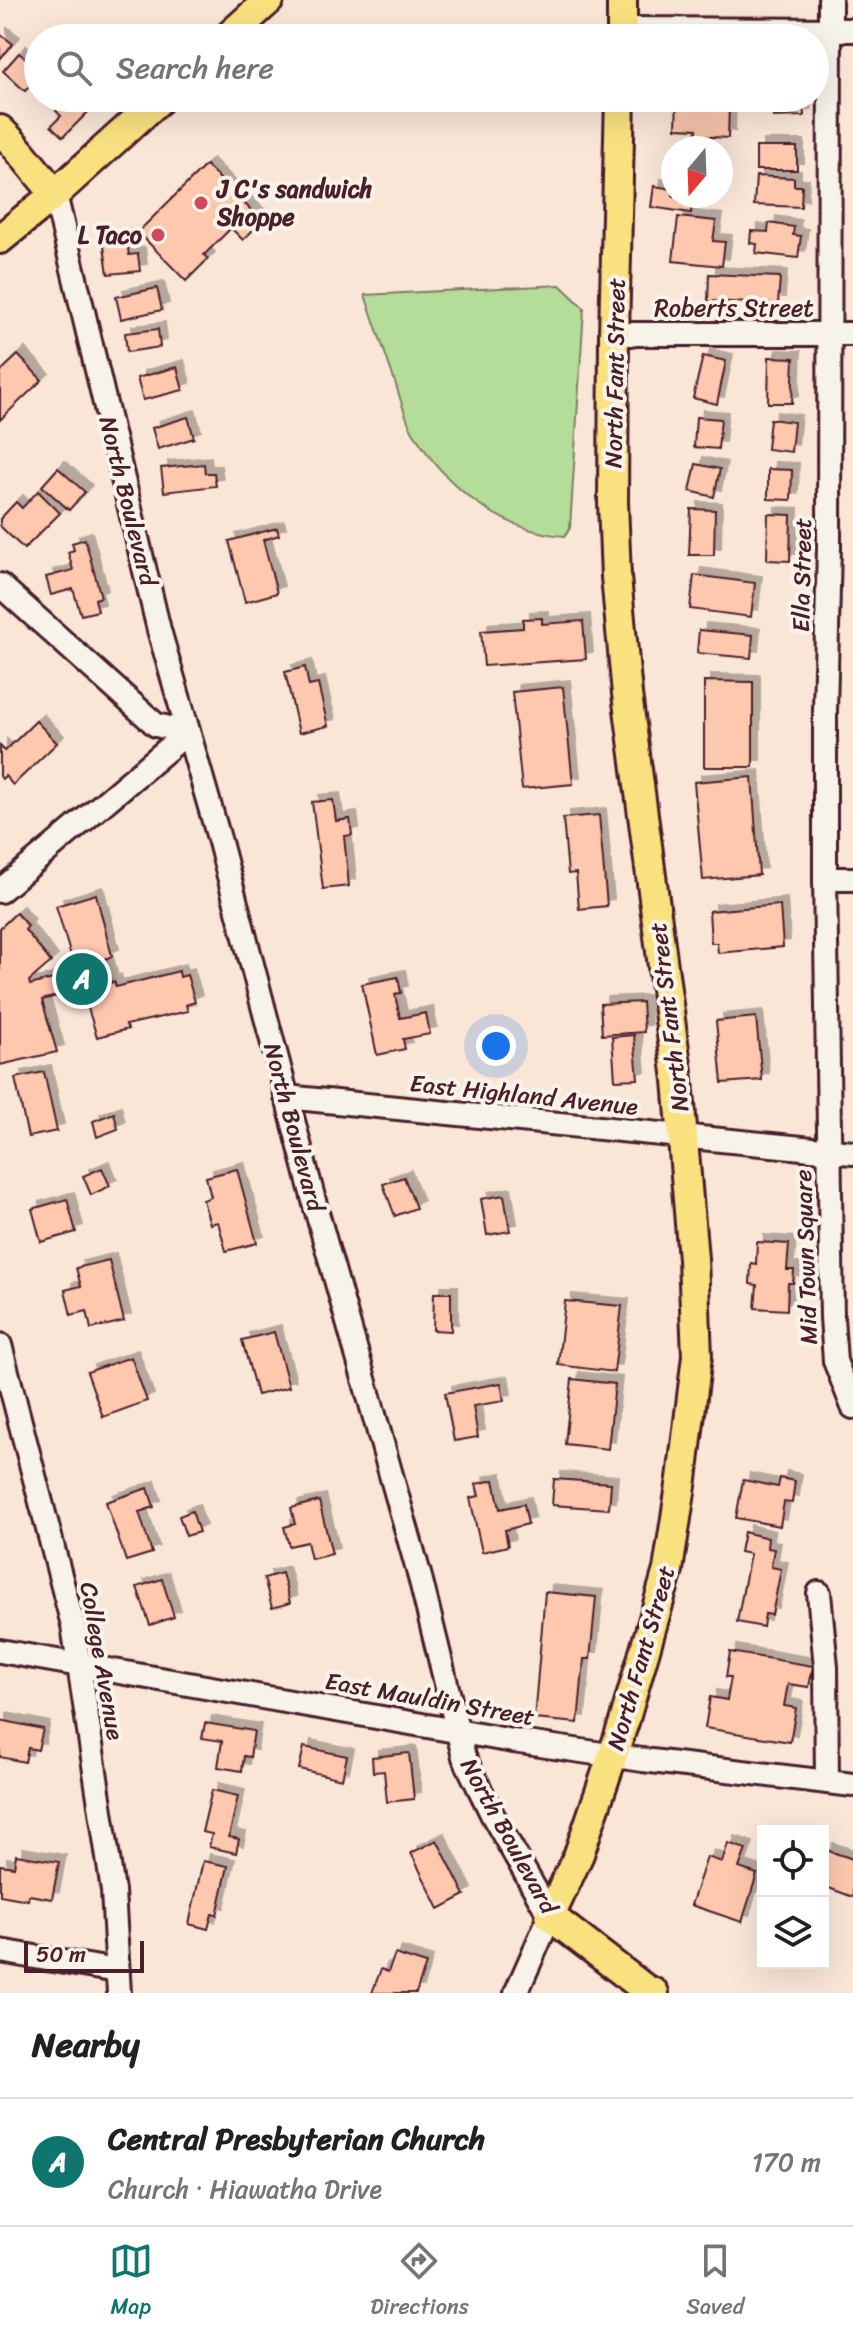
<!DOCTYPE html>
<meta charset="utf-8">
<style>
:root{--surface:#fff;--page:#f6f6f6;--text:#202124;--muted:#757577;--line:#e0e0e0;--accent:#0f766e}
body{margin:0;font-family:Sriracha,sans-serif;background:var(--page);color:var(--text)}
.controls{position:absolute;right:24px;bottom:24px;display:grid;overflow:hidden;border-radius:0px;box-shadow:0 8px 32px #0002}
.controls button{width:72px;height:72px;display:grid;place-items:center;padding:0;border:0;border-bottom:2px solid var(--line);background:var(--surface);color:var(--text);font:40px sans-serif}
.compass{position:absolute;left:661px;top:136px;width:72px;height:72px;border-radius:50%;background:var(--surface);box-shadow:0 8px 32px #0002;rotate:199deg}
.scale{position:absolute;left:24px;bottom:20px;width:120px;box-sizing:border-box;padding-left:8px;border:4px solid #4a1f2b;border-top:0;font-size:22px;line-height:28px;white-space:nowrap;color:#4a1f2b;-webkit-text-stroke:6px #f7f3e8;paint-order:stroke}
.you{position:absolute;left:496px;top:1046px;width:28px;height:28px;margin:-20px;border:6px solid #fff;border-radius:50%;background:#1a73e8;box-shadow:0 0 0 12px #1a73e833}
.badge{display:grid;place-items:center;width:52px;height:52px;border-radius:50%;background:var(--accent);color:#fff;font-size:26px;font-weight:700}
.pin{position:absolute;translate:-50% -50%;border:4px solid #fff;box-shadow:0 2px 8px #0006}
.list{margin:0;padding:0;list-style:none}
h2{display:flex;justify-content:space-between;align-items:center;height:104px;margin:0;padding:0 32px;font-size:34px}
h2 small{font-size:26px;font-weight:400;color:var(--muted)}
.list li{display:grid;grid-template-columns:52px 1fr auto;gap:24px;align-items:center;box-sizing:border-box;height:128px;padding:0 32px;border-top:2px solid var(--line)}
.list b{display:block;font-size:30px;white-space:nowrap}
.list p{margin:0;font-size:26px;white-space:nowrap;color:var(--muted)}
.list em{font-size:26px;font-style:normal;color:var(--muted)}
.icon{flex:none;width:44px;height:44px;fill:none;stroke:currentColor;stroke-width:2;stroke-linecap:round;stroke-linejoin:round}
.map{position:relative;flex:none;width:853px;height:1993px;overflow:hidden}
.search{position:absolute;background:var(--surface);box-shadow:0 8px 32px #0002;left:24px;right:24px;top:24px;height:88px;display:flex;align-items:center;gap:20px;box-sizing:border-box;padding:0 28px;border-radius:44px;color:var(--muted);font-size:30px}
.sheet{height:232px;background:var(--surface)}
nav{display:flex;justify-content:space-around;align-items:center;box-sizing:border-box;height:112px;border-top:2px solid var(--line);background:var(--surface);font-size:22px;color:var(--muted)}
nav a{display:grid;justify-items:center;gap:4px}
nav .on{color:var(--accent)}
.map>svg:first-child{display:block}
.green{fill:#b4dd9a;stroke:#7f7e62;stroke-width:2}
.building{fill:#fdc8ae;stroke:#4a1f2b;stroke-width:2;filter:url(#shadow)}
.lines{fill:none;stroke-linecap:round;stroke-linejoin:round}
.minor-casing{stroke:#4a1f2b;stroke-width:28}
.major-casing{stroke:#4a1f2b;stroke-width:34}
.minor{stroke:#f7f3e8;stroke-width:22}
.major{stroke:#fae180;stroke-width:28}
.poi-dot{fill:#d1495b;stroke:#f7f3e8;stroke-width:3}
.labels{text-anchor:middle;stroke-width:8;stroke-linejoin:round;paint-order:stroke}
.poi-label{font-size:24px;font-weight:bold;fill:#4a1f2b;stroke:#f7f3e8;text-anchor:start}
.street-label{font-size:24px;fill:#4a1f2b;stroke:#f7f3e8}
</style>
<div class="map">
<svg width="853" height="1993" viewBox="0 0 853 1993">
<defs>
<filter id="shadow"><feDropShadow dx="7" dy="-7" stdDeviation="0" flood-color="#0004"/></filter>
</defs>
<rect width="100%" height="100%" fill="#f9e6d7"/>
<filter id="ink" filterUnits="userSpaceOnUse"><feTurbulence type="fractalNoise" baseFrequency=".0125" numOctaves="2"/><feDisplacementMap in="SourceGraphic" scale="16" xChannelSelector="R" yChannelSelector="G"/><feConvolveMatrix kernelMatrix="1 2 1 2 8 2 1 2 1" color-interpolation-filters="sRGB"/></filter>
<g filter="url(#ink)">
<path class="green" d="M560 285 584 308 570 528 565 536C499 531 443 485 411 428 404 414 400 397 395 382 385 353 375 324 365 295Z"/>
<g class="building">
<path d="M0 34 13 44 0 59Z"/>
<path d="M19 53 38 69V77L25 91 3 71Z"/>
<path d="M69 98H102L63 137 51 126 61 116 56 111Z"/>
<path d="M677 98H706V105H729L728 138 696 136 697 129 676 128Z"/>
<path d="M764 98H803L804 116 773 117V98Z"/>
<rect x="756" y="147" width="41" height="23"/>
<path d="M206 165 262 221 243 240 231 228 204 255 208 259 186 281 138 232Z"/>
<path d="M756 176 794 178V186H802L801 207 754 205Z"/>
<path d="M654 186 673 189V196H693L691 213 651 207Z"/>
<path d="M678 217 716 221 713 241 725 242 722 266 673 261Z"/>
<path d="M769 223 794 227 793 235 801 236 798 258 756 253 757 244 750 243 751 231 768 232Z"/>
<path d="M126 236 129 255 138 254 140 271 108 274 103 239Z"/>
<path d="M709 274 780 277 778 304 708 301Z"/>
<path d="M157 288 162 310 121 319 116 297Z"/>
<path d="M158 329 160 347 127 352 125 333Z"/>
<path d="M18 355 42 380 0 420V372Z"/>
<path d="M703 356 726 361 717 404 693 398Z"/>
<path d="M769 357 794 358 792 403H768Z"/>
<path d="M177 367 183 390 143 400 137 378Z"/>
<path d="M188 417 194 438 158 449 152 428Z"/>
<path d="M696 417 721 419 718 449 694 447Z"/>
<path d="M770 419 794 422 791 452 767 449Z"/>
<path d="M204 464 205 473H214L216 486 164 492 161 468Z"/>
<path d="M696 464 720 469 714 497 690 491Z"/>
<path d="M58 468 85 492 69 510 42 486Z"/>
<path d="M768 469 792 470 791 500 768 499Z"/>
<path d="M38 491 60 513 24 549 0 526V519L16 502 22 508Z"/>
<path d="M691 509 715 510 714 555H689Z"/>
<path d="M768 514 791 515 790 561 767 560Z"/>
<path d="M277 528 279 535 263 540 277 593 245 602 229 541Z"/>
<path d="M85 539 101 597 95 599 98 611 81 615 73 589 51 595 46 577 73 570 68 552 74 550 72 543Z"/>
<path d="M694 575 755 583 751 617 690 609Z"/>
<path d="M542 618V624L583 621 586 659 484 666 481 631 523 628V619Z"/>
<path d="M699 630 753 635 751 658 697 653Z"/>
<path d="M305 667 309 686 318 684 328 726 299 733 285 672Z"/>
<path d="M704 681 753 682V767H704Z"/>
<path d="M563 687 573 784 522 789 512 692Z"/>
<path d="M36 721 57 743 13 785 5 776 2 779 0 776V746L5 751Z"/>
<path d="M752 777 759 875 703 880 694 782Z"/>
<path d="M333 800 336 821 350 819 352 835 344 836 349 886 323 889 312 802Z"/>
<path d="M599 815 607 906 579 909 576 873 568 874 563 818Z"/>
<path d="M96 894 112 956 105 959 111 983 114 981 116 987 179 971 180 977 187 975 195 1002 186 1005 188 1011 126 1025 128 1029 97 1037 82 989 42 1000 57 1052 0 1065V928L16 913 28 926 25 930 51 962 29 981 30 985 76 973 56 906Z"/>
<path d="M780 905 783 947 718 953 717 943H711L709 911Z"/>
<path d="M398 977 401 993 395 994 400 1018 426 1013 430 1034 403 1039 405 1049 377 1055 362 984Z"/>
<path d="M642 1002 644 1032 602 1035 600 1004Z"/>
<path d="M756 1017 762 1080 722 1083 716 1021Z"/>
<path d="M634 1035 638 1079 615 1080 612 1037Z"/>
<path d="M44 1072 57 1131 28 1137 15 1078Z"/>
<path d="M114 1113 118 1129 97 1137 93 1121Z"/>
<path d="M102 1168 110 1186 91 1195 83 1176Z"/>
<path d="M237 1169 257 1243 226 1251 218 1222 210 1224 203 1200 211 1197 206 1177Z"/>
<path d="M404 1177 416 1208 395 1216 383 1184Z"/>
<path d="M504 1195 510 1231 487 1235 481 1199Z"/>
<path d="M67 1199 76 1232 41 1242 32 1209Z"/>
<path d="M757 1242 789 1244 787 1270H794L793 1283H788L787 1310 755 1308 757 1285 750 1284 751 1263 756 1264Z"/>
<path d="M109 1260 124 1321 91 1329 87 1311 71 1315 65 1290 81 1286 76 1268Z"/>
<path d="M434 1293H451V1331L433 1330Z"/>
<path d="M565 1301 622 1306 614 1372 558 1365Z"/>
<path d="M274 1332 289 1387 257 1395 242 1340Z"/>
<path d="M131 1357 147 1401 103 1417 87 1372Z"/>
<path d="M572 1379 615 1384 608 1449 565 1444Z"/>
<path d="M501 1383 504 1401 473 1406 478 1437 454 1441 445 1393Z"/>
<path d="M780 1478 795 1481 792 1503 784 1502 780 1526 736 1518 743 1480 778 1487Z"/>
<path d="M554 1479 611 1483 609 1509 552 1505Z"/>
<path d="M494 1480 500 1509 524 1504 528 1524 505 1530 508 1546 482 1552 470 1498 479 1496 476 1484Z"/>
<path d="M148 1488 154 1507 139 1512 152 1553 126 1561 106 1502Z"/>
<path d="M319 1501 332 1554 311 1559 307 1542 289 1546 284 1527 295 1524 291 1508Z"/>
<path d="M192 1511 199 1532 186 1536 179 1516Z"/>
<path d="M744 1532 768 1538 767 1548 774 1549 771 1567 781 1569 772 1615 765 1614 763 1627 737 1622 750 1554 740 1552Z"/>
<path d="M282 1573 290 1603 272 1608 264 1578Z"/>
<path d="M162 1579 174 1617 150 1625 137 1587Z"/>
<path d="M545 1592 596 1597 590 1659H584L578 1723 534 1719Z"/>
<path d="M730 1652 813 1666 809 1687 788 1684 784 1706 796 1708 790 1742 705 1728 710 1697 727 1700 731 1677H726Z"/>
<path d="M0 1720 43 1729 38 1750 28 1748 25 1762 0 1757Z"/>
<path d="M205 1723 254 1731 250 1757 244 1756 242 1771 218 1767 222 1741 202 1738Z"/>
<path d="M304 1747 347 1756 342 1779 299 1769Z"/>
<path d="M409 1753 414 1799 387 1802 384 1771 373 1772 372 1757Z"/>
<path d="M212 1790 238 1796 229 1837 239 1839 236 1853 209 1847 212 1834 202 1832Z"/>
<path d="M437 1840 465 1895 439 1909 411 1853Z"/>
<path d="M728 1843 746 1849 739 1868 757 1874 742 1922 691 1905 707 1857 722 1862Z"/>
<path d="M826 1850 853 1859V1897L826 1887 828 1883 823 1881V1858Z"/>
<path d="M16 1855 59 1862 52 1899 29 1895 28 1900 0 1895V1865L14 1867Z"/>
<path d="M203 1861 228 1866 217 1915 212 1914 208 1929 189 1924Z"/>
<path d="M395 1954 426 1964 416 1993H372L381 1969 388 1972Z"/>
</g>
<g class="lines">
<defs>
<g id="minor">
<path d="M830 0 829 547 825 711V879L832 1317 835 1361 853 1407"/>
<path d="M622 29 853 30"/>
<path d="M55 194 159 630 220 842 318 1216 421 1581 464 1757 492 1814 550 1916 516 1993"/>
<path d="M614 334H853"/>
<path d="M0 585 156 725 188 732"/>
<path d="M825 879H853"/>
<path d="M0 891 188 732"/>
<path d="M286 1097 853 1153"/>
<path d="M0 1345 73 1625 113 1891 119 1993"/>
<path d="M819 1593 826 1667 827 1782"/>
<path d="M0 1651 513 1741 643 1760 853 1785"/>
<path d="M0 1951 117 1971"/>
</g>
<g id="major">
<path d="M227 38 269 0"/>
<path d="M622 38V0"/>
<path d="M620 98 614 334 613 502 616 577 627 694 678 1080 693 1259 697 1356 682 1479 668 1570 624 1722 588 1827 579 1854 550 1916 645 1989 654 1993"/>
<path d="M0 130 13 143 55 194"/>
<path d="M0 239 55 194 161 98"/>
</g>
</defs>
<use href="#minor" class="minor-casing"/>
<use href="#major" class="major-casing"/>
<use href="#minor" class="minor"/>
<use href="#major" class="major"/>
</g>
</g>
<g class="poi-dot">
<circle cx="201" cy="203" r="8"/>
<circle cx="158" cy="235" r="8"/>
</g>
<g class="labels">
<g class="poi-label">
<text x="217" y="197">J C's sandwich<tspan x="217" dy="28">Shoppe</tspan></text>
<text x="142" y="243" text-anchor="end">L Taco</text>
</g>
<g class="street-label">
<text x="734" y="316">Roberts Street</text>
<text transform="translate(615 373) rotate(-89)" y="8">North Fant Street</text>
<text transform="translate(128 501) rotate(76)" y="8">North Boulevard</text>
<text transform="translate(802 575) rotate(-89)" y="8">Ella Street</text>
<text transform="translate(669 1017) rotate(-97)" y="8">North Fant Street</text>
<text transform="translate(524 1095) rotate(6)" y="8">East Highland Avenue</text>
<text transform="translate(294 1127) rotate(75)" y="8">North Boulevard</text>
<text transform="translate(806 1257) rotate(-92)" y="8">Mid Town Square</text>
<text transform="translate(641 1658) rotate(-74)" y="8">North Fant Street</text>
<text transform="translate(102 1661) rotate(80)" y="8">College Avenue</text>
<text transform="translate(430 1699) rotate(10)" y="8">East Mauldin Street</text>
<text transform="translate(509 1836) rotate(61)" y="8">North Boulevard</text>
</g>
</g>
</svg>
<div class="controls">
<button><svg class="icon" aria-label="locate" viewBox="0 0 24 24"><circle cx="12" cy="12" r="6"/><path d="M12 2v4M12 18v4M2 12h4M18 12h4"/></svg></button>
<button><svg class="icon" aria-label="layers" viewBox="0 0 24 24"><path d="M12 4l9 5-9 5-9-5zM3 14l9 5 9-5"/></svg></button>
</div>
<svg class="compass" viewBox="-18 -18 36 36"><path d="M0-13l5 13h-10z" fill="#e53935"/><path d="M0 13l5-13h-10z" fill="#757577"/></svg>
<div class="scale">50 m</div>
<div class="you"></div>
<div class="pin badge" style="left:82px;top:979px">A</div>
<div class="search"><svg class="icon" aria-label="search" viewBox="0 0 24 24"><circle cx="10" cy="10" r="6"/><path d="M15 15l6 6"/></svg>Search here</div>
</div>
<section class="sheet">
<h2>Nearby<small></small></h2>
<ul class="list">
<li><span class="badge">A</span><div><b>Central Presbyterian Church</b><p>Church · Hiawatha Drive</p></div><em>170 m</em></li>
</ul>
</section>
<nav>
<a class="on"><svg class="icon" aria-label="map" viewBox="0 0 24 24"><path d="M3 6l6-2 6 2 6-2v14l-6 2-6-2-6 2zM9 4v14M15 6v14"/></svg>Map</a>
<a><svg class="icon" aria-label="directions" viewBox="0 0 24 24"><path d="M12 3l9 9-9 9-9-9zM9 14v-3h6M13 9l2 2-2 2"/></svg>Directions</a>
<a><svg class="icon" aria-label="saved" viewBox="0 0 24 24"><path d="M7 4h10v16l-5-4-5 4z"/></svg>Saved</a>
</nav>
